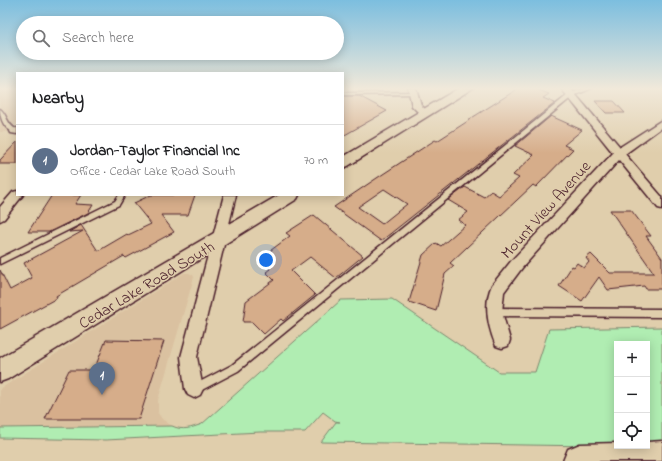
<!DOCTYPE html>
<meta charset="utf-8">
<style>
:root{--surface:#fff;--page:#f6f6f6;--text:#202124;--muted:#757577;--line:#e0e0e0;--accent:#0b8043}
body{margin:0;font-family:"Indie Flower",sans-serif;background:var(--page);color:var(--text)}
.controls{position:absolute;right:12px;bottom:12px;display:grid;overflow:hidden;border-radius:0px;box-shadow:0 2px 10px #0003}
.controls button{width:36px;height:36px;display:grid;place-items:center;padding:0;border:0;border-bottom:1px solid var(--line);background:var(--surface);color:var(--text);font:20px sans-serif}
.you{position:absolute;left:266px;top:260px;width:14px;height:14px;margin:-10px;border:3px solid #fff;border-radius:50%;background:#1a73e8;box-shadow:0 0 0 6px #1a73e833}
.badge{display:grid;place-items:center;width:26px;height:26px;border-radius:50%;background:var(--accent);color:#fff;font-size:13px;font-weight:700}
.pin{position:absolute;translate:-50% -33px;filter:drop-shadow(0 1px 2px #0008)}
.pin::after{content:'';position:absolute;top:21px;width:14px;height:12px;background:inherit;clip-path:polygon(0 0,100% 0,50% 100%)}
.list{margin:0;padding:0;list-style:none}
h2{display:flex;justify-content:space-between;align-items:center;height:52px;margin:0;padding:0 16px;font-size:17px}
h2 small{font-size:13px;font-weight:400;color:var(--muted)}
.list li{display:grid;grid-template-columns:26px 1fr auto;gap:12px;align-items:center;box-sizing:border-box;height:72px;padding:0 16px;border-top:1px solid var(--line)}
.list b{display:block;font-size:15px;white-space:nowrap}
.list p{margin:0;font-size:13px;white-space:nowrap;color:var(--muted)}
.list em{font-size:13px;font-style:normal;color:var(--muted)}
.icon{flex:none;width:22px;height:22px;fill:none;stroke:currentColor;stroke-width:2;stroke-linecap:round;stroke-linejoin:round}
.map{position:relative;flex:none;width:662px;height:461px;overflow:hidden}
.search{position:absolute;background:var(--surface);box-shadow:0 2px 10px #0003;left:16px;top:16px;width:328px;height:44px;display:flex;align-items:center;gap:10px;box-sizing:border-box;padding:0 14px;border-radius:22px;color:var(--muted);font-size:15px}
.panel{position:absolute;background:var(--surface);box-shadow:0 2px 10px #0003;left:16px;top:72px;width:328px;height:124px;border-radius:0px}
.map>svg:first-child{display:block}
.built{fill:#dac1a0}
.green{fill:#b0edb2;stroke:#7d866e;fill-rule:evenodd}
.building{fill:#d6ad8a;stroke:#4a1f2b;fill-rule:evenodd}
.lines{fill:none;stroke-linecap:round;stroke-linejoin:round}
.service-casing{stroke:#4a1f2b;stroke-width:3}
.minor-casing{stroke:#4a1f2b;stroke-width:3}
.tertiary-casing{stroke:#4a1f2b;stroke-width:3}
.motorway-casing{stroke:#4a1f2b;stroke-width:3}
.service{fill:#e0ceac;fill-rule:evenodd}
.minor{fill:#e0ceac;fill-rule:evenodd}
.tertiary{fill:#e0ceac;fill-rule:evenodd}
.motorway{fill:#e0ceac;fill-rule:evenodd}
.labels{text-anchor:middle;stroke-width:3;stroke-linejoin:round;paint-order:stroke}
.street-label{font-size:16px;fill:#4a1f2b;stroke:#e0ceac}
</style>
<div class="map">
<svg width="662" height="461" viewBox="0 0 662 461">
<rect width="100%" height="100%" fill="#e0ceac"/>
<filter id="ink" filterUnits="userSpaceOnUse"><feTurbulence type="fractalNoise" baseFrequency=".025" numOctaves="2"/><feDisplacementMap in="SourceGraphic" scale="8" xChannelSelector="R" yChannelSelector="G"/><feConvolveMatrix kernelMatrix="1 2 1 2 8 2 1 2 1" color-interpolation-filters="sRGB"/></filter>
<g filter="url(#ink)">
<g class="built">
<path d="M0 88H17V123L7 132H0Z"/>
<path d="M184 273H189L193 275 194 277 158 400V413L162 419 172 426 0 428V389Z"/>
</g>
<path class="green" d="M392 299 499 372H535L549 329 662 327V447L321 442 336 422H340L335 421 323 412 305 432H260L106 440 0 438V428L172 426C183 431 191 428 202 424L341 300ZM617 344H647V446H617Z"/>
<g class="building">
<path d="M519 88H534L549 94 543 98 555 103 381 241 334 207 377 178 435 140 437 141 471 119H470ZM384 189 407 204 382 224 358 207Z"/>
<path d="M343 96H359L387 111 343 136Z"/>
<path d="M595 101H614L625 113H606Z"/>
<path d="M551 116 582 130 564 145 573 149 536 187 533 185 450 263 454 266 445 274 436 311 409 302 423 255 436 243 441 246 465 225 458 220 468 212 448 200 465 187 484 197 491 191 499 196 519 178 513 175 534 155 515 146Z"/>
<path d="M17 142V164H0V160Z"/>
<path d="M52 195H81L75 204 93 205 88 213 49 232H28Z"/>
<path d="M151 195H195L188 215H161L174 232 126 258 124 256 56 296 57 298 0 329V270L10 290 32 278 24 263 83 231 69 232 81 225 98 251 127 234 128 235 151 224 134 203Z"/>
<path d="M610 210H631L651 236H646L662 258V289H646L644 286 608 290 599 277 582 301 559 286 572 266 574 267 577 263 584 268 589 262 586 258 591 254 610 273H654Z"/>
<path d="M314 215 363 256 336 278 310 257 291 271 315 295 283 321 281 319 264 334 252 322H243L246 301 274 280 266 272 270 269 259 259 290 236 286 233Z"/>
<path d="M106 340 164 341 139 419H45L69 370H94Z"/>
</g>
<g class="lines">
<defs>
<g id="service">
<path d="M586 88H592L573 96 238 371 198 392 195 394 192 392 190 389 192 386 232 365 569 94Z"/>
<path d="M415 92V94H413L343 95V93Z"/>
<path d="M0 109C7 114 6 124 17 130V132C5 132 0 119 0 109Z"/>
<path d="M119 195H125L119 205 0 264V258L115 201Z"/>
<path d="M494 308 662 309V317L494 316 491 315 490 312 491 309Z"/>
</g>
<g id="minor">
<path d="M408 88H416L421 105 429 113 427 115H421L412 106Z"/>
<path d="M561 88H570L620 147 662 120V127L625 154 662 197V209L658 208 619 160 522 268 504 292 502 312 510 340 508 346 502 348 496 346C488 327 483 304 492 285L512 260 613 153Z"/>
<path d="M17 128V134L11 133 10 131 11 129Z"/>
<path d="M17 191V195H23L4 219 0 221V207L13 192Z"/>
<path d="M224 195H236L197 357 203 389 200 395 194 398 188 395 185 389 181 357Z"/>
</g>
<g id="tertiary">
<path d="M459 88H473L348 166 343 168V157Z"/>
<path d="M279 195H299L297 199 8 379 0 382V358Z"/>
</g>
<path id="motorway" d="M662 441V461H563L568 449 580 444 617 443V446H647V442Z"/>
</defs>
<use href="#service" class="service-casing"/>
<use href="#minor" class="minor-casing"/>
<use href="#tertiary" class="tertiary-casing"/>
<use href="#motorway" class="motorway-casing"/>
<use href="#service" class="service"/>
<use href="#minor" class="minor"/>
<use href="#tertiary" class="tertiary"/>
<use href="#motorway" class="motorway"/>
</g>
</g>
<linearGradient id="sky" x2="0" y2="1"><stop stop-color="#7cbedf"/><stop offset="0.58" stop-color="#f1e9da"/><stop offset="1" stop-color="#f1e9da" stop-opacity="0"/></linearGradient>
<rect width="662" height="153" fill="url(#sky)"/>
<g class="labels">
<g class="street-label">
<text transform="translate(545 209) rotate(-48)" y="6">Mount View Avenue</text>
<text transform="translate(146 284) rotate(-31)" y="6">Cedar Lake Road South</text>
</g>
</g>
</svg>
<div class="controls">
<button>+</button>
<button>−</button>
<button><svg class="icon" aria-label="locate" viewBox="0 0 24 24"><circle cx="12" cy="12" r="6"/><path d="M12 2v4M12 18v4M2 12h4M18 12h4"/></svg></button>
</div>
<div class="you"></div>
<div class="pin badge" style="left:102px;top:395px;background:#5c6f8a">1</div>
<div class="search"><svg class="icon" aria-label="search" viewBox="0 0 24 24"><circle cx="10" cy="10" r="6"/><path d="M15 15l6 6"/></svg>Search here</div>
<section class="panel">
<h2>Nearby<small></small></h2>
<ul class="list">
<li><span class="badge" style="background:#5c6f8a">1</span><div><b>Jordan-Taylor Financial Inc</b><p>Office · Cedar Lake Road South</p></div><em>70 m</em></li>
</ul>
</section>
</div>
